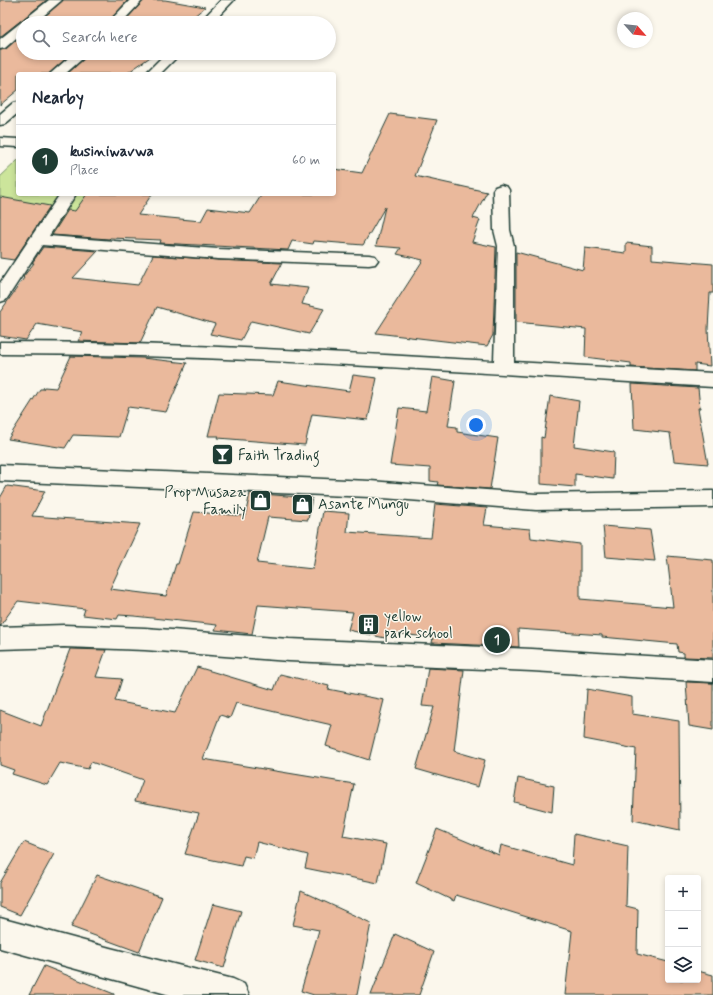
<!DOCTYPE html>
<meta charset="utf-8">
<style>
:root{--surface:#fff;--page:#f2f2f3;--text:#1f2937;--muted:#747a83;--line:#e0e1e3;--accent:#1f3d34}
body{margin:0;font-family:Mynerve,sans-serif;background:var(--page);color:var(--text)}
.controls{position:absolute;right:12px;bottom:12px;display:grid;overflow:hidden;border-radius:4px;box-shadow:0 2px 6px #0003}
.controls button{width:36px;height:36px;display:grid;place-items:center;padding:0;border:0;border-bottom:1px solid var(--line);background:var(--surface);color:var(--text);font:20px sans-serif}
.compass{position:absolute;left:617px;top:12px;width:36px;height:36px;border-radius:50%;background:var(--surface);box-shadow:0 2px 6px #0003;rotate:117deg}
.you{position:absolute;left:476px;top:425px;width:14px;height:14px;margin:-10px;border:3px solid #fff;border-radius:50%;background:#1a73e8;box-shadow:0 0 0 6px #1a73e833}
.badge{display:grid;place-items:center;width:26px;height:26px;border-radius:50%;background:var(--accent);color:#fff;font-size:13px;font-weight:700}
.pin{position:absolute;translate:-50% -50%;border:2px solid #fff;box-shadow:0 1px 4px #0006}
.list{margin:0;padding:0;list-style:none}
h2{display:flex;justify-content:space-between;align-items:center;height:52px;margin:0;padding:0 16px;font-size:17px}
h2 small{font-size:13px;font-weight:400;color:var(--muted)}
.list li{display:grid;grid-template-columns:26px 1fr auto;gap:12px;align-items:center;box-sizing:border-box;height:72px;padding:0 16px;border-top:1px solid var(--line)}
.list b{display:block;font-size:15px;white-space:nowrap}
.list p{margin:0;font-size:13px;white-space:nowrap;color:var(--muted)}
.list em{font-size:13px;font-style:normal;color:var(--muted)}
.icon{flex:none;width:22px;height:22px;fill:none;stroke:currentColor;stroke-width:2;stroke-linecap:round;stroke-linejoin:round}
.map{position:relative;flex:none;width:713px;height:995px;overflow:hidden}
.search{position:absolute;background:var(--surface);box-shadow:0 2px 6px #0003;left:16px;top:16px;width:320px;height:44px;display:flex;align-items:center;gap:10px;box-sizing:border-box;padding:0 14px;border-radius:22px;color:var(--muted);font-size:15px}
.panel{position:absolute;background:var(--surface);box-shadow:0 2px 6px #0003;left:16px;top:72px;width:320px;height:124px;border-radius:4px}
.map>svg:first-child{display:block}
.green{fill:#cce59b;stroke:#769168}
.building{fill:#eab99c;stroke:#1f3d34}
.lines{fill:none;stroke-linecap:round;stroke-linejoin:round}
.street-casing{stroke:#1f3d34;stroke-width:3}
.street{fill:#fbf7ec;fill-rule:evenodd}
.labels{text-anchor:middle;stroke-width:3;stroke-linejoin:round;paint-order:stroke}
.poi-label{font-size:15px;fill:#1f3d34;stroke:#fbf7ec;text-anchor:start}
</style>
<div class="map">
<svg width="713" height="995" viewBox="0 0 713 995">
<rect width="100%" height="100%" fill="#fbf7ec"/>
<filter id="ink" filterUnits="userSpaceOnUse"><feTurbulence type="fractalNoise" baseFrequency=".025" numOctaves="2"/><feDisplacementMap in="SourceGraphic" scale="8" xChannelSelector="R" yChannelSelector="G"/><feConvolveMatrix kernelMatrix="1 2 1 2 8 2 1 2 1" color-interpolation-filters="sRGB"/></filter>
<g filter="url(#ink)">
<path class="green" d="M18 160V194H120L81 235 40 243 6 228 0 217V177Z"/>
<g class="building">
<path d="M0 0H47L0 37Z"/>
<path d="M63 0H128L107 23H37Z"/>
<path d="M144 0H165L205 7 186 23H123Z"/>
<path d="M23 34V53H72L49 74H18V90L0 105V50L6 49Z"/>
<path d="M90 53H156L126 74H67Z"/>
<path d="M390 114 437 120 415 176 487 192 473 218 480 220 472 242 496 247 493 335 487 346 376 333 423 260 397 254 401 248 376 246 385 207 363 245 314 241 313 244 292 241 288 250 160 243 161 240 110 238 109 239 52 235 68 210 75 211 87 194H152L138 215 201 221 208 208 250 213 262 194H334V169L362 173Z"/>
<path d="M0 197 50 206 14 260 0 258Z"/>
<path d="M626 243 652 246V259L713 264V293H710L708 329 710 366 695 364V371L631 367V363L585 357 586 329 516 322V252L583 270 585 248 626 253Z"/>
<path d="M43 247 98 251 73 278 138 285 153 255 218 260 282 263 271 284 308 288 302 304 324 309 309 334 251 321 241 340 210 334 215 324 157 307 140 343 78 341 83 332 37 324 26 340 0 336V312L24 278 23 277 34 263H32Z"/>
<path d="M71 356 142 358 187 363 166 412 128 407 119 437 73 435 65 448 8 439 40 389H43L44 387 56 388Z"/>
<path d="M353 375 377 378 368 420 312 414 305 445 218 438 219 436H208L219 393 273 395 278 381 349 391Z"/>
<path d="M432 377 455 381 448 426 457 427V432L498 438 490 489 437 485 438 482 430 481V468L390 465 399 408 426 411Z"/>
<path d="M632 384 698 388 700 408H698L708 464 674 461 670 433 634 429Z"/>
<path d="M550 396 579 401 574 446 614 452 613 479 575 474V487L541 484V437L544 438Z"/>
<path d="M7 486 45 491 32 516 140 524 110 589 166 596 176 564H178L194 512 245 516 250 493 312 498 308 520 268 517 257 563 313 569 323 511 349 513 347 532 431 538 435 504 487 508 484 525 530 529 531 538 580 544V599L673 607 667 556 713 560V658L684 657V653L678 652 677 644 602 637V635L518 629 519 647 432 643 433 638 387 632 385 638 348 630 353 612 258 605 252 634 215 630 217 625 134 616 119 615 117 619 83 615 85 609 18 601 0 626V498Z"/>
<path d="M603 526 650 530 655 561 606 557Z"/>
<path d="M70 649 106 650 96 677 122 679 115 701 175 713 197 667 274 690 280 674 329 686 328 689 384 700 369 760 326 746 332 725 236 703 230 718 220 715 203 759 354 784 343 836 386 844 378 883 305 868 308 855 257 842 253 858 244 856 241 866 185 854 199 813 135 801 143 780 91 762 88 769 60 763 47 785 12 774 14 770 0 765V710L41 726Z"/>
<path d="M428 668 464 670 454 751 485 760 478 787 416 769 434 707 422 706Z"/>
<path d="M686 682 713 683V730L689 726Z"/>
<path d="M587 689 632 697V714L679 721 680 830 633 820 636 749 584 739Z"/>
<path d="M518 778 554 786 552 812 514 802Z"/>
<path d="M437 829 499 855 501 845 572 865 574 834 628 846 626 906 638 909 637 954 668 962V980H698V971L713 975V995H565L572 931 456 895 454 901 416 883Z"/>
<path d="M24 842 54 854 20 915 0 907V883Z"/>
<path d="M97 875 162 897 139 952 71 927Z"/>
<path d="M301 891 371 923 357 995H314L301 991 319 930 293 925Z"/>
<path d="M213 904 241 911 224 968 195 960Z"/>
<path d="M395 934 434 952 419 995H371Z"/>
<path d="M44 966 114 994V995H29Z"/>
</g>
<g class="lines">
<defs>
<g id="street">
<path d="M49 0H62L35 23H23V32L5 48 0 49V39Z"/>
<path d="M130 0H143L121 23H108Z"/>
<path d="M221 0H234L212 23H199Z"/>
<path d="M74 53H89L65 74H50Z"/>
<path d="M166 53H181L160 74H145Z"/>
<path d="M18 102V113L5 124 0 125V114L13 103Z"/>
<path d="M0 138 18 139V147L0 146Z"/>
<path d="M501 185 507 187 509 190 510 230 514 246V362L713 373V387C476 373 238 354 0 354V342C165 342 330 352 494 361L498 246 494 230 493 190 495 187Z"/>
<path d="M60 194H76L49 236 218 249 369 255 375 256 378 260 375 264 369 265 218 259 42 245 6 300 0 302V283Z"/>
<path d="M0 465 370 481 536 494 713 491V507L536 510 370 497 0 481Z"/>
<path d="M64 625 145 628 289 639 532 649 713 660V682L532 671 289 661 145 650 64 647 0 649V627Z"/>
<path d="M0 918 110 948 233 979 244 984 249 995H170L0 948Z"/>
</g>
</defs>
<use href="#street" class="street-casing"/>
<use href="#street" class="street"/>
</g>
</g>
<defs>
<symbol id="bar-square" viewBox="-11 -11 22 22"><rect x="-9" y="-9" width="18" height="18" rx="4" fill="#1f3d34" stroke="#fbf7ec"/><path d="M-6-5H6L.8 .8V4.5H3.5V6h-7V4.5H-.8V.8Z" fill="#fff"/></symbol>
<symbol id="shop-square" viewBox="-11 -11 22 22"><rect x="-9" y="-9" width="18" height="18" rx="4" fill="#1f3d34" stroke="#fbf7ec"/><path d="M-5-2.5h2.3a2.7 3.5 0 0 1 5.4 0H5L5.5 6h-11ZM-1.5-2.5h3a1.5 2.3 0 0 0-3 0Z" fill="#fff"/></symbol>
<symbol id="building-square" viewBox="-11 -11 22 22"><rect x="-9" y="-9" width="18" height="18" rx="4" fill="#1f3d34" stroke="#fbf7ec"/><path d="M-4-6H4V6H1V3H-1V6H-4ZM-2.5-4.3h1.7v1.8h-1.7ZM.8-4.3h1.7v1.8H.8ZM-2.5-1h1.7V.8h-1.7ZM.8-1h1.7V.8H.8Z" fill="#fff"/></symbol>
</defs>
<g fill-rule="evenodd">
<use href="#bar-square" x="210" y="442" width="25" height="25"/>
<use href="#shop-square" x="248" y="488" width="25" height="25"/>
<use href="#shop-square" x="290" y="492" width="25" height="25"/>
<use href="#building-square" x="356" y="612" width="25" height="25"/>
</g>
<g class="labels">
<g class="poi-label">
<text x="238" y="460">Faith Trading</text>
<text x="246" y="497" text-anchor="end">Prop Musaza<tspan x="246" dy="17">Family</tspan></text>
<text x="318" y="509">Asante Mungu</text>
<text x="384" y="621">yellow<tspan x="384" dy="17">park school</tspan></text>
</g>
</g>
</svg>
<div class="controls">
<button>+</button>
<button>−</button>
<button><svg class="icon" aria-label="layers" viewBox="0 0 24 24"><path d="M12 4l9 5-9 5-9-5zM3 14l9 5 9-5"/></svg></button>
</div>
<svg class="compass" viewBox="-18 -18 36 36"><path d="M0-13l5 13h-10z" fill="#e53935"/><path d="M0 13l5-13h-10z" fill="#747a83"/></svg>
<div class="you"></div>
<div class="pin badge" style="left:497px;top:640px">1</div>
<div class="search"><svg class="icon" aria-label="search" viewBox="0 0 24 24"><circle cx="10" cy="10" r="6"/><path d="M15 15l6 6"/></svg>Search here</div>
<section class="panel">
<h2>Nearby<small></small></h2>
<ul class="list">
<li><span class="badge">1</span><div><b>kusiniwavwa</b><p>Place</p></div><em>60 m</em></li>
</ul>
</section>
</div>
